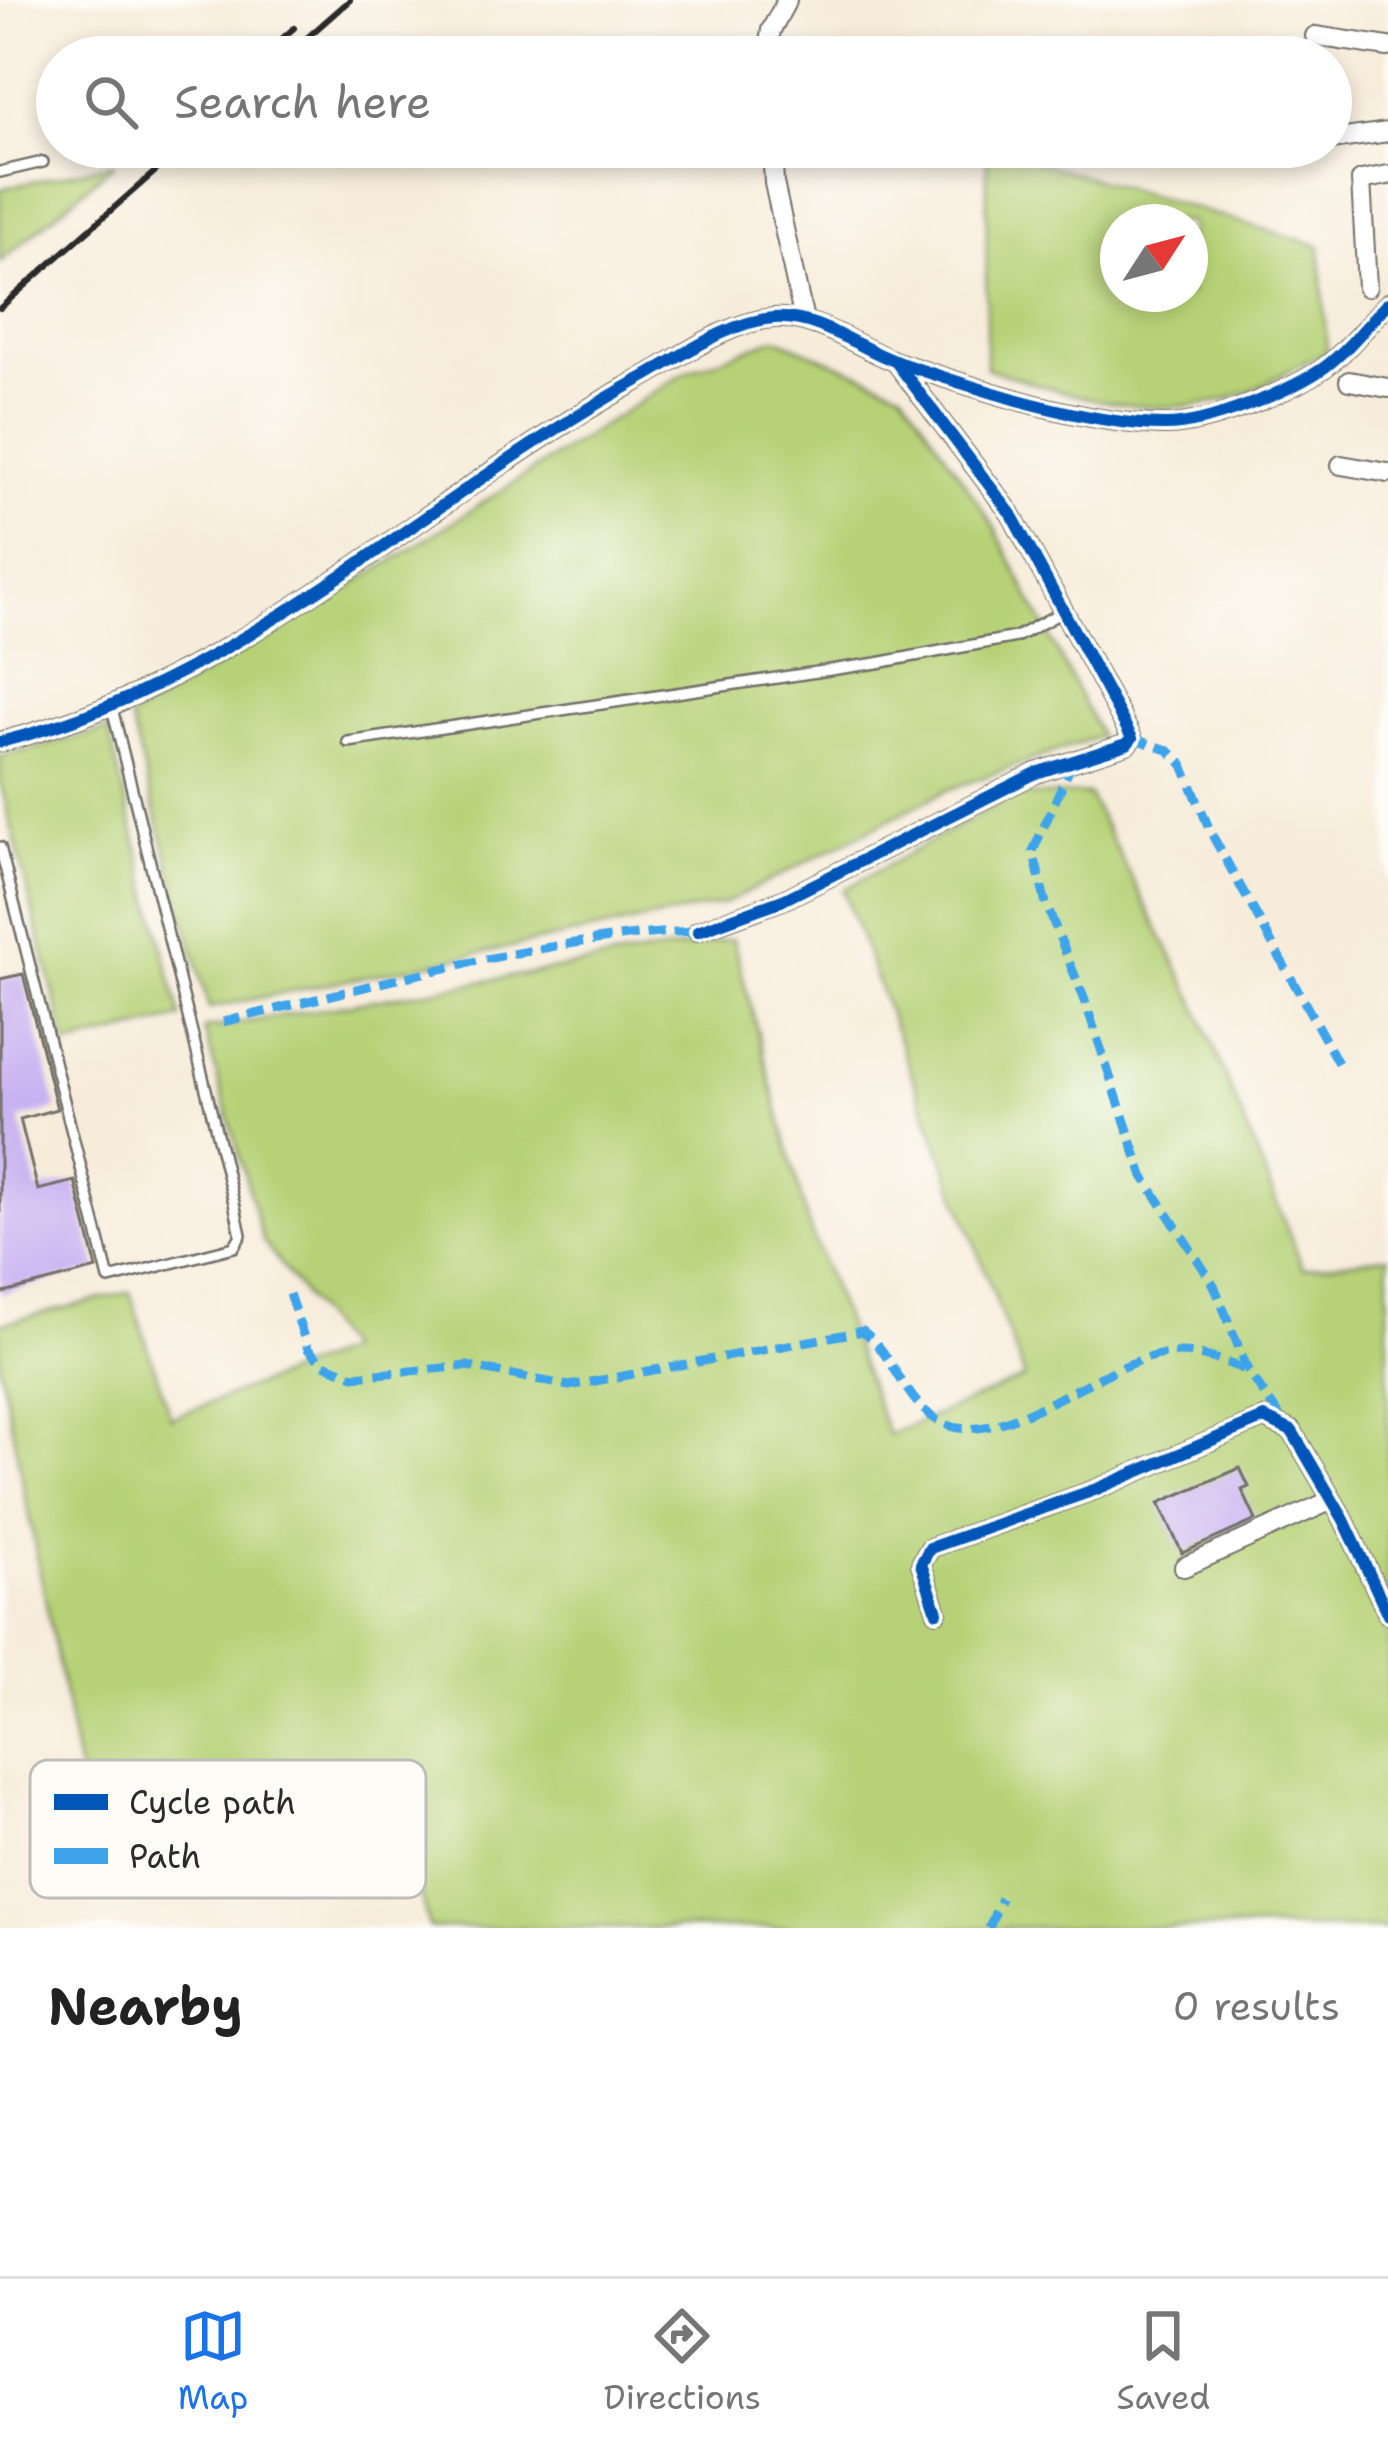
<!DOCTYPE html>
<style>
:root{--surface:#fff;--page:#f2f2f2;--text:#222;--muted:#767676;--line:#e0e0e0;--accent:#1a73e8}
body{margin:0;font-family:"Shantell Sans",sans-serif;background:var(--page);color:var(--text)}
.compass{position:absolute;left:1100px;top:204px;width:108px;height:108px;border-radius:50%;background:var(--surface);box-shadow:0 6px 18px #0003;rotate:54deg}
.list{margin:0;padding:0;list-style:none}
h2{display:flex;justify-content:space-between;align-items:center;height:156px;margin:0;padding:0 48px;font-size:51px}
h2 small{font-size:39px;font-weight:400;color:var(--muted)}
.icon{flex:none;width:66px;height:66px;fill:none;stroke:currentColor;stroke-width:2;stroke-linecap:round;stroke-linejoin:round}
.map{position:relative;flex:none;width:1388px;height:1928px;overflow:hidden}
.search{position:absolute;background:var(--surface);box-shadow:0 6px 18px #0003;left:36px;right:36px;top:36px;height:132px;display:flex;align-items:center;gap:30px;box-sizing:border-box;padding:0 42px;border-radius:66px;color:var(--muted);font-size:45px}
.sheet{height:348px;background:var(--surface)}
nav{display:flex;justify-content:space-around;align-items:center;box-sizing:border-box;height:168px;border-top:3px solid var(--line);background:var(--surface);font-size:33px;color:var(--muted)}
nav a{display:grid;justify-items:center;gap:6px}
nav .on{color:var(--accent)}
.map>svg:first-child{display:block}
.green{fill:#b6d176;stroke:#707e50;stroke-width:3;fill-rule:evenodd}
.building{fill:#c9b2f1}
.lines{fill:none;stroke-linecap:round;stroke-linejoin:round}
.lane-casing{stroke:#726f68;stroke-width:14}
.street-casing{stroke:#726f68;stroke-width:22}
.lane{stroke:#fff;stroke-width:9}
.street{stroke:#fff;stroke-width:18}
.rail{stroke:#2b2b2b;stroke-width:6}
.quiet{stroke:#3ea3eb;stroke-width:9;stroke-dasharray:18 9;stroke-linecap:butt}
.cycleway-casing{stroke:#fdfcf7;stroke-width:20}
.cycleway{stroke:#0057b8;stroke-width:12}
.key{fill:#fdfcf7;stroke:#bebdba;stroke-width:3}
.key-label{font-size:33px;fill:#2b2b2b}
</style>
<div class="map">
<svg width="1388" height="1928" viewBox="0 0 1388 1928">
<rect width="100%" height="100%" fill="#fdfcf7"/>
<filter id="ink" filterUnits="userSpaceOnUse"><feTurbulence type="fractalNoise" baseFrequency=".00833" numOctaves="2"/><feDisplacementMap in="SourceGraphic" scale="24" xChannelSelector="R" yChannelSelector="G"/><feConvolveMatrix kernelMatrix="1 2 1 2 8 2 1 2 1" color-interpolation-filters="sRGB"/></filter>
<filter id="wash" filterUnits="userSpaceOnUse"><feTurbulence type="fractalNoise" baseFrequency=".004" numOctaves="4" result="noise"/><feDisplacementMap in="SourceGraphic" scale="48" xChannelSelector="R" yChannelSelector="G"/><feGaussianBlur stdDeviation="2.7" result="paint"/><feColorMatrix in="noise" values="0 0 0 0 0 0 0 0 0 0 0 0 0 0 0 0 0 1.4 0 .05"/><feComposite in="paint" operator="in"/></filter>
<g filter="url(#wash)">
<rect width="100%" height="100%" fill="#f7ecda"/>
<g class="green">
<path d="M987 147 1320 246 1327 351C1293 367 1253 394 1216 402 1135 418 1063 393 986 368ZM1118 222H1190V294H1118Z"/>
<path d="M115 163 0 262V189Z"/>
<path d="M775 338 903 391 992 523 1100 736 947 790 724 904 209 1008 130 719 392 561 686 372Z"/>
<path d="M108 730 181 1018 67 1046 0 781V757Z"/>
<path d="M1088 794 1194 999 1303 1268 1388 1256V1928H429L392 1784 98 1870 0 1366V1324L130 1292 171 1418 346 1351 263 1241 204 1029 733 939 808 1224 888 1435 1025 1378 843 890 1013 796Z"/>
</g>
<g id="blocks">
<g class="building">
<path d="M23 974 57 1109 20 1119 38 1190 75 1181 97 1269 0 1294V979Z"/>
<path d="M1240 1468 1249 1487 1242 1490 1256 1520 1182 1553 1159 1503Z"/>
</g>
</g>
</g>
<g filter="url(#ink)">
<use href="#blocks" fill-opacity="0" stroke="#726f68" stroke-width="3"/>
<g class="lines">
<defs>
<g id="lane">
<path d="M0 172 43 162"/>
<path d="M348 742 877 663 1016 637 1064 611"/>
<path d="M0 847 109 1279 234 1247 241 1235 235 1207 111 704"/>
</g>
<g id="street">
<path d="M1315 36 1388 47"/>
<path d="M767 57 771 30 787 0"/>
<path d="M1331 140 1388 132"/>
<path d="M772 147 774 183 804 320"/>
<path d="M1367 287 1361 180 1388 175"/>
<path d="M1349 381 1388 388"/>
<path d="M1341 465 1388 473"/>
<path d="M0 742C238 685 425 498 635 382 677 360 725 322 774 318 819 315 859 349 900 363 978 389 1082 424 1164 425 1205 426 1291 391 1325 367 1348 350 1368 324 1388 303"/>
<path d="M698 931 783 900 1036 773 1127 744 1132 738 1011 514 896 362"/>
<path d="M1184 1567 1332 1500"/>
<path d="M937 1612 921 1564 930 1548 1097 1489 1264 1418 1292 1431 1344 1520 1388 1614"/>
</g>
</defs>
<use href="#lane" class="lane-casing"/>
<use href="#street" class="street-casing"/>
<use href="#lane" class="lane"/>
<use href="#street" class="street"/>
<g class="rail">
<path d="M261 57 294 28"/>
<path d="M285 57 350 0"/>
<path d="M0 308 183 147"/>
</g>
<g class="quiet">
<path d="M1132 738 1168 750 1183 765 1211 833 1338 1063"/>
<path d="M1073 761 1033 851 1046 904 1084 998 1143 1176 1214 1285 1248 1371 1283 1421"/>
<path d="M223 1022C369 987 549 935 698 931"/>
<path d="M289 1294 308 1349 322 1363 354 1376 467 1366 569 1386 863 1331C894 1354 904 1402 940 1422 1000 1455 1107 1354 1176 1353 1200 1352 1226 1362 1248 1371"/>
<path d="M989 1928 1001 1898"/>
</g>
<defs>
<g id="cycleway">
<path d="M0 742C238 685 425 498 635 382 677 360 725 322 774 318 819 315 859 349 900 363 978 389 1082 424 1164 425 1205 426 1291 391 1325 367 1348 350 1368 324 1388 303"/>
<path d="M698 931 783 900 1036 773 1127 744 1132 738 1011 514 896 362"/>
<path d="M937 1612 921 1564 930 1548 1097 1489 1264 1418 1292 1431 1344 1520 1388 1614"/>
</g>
</defs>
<use href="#cycleway" class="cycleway-casing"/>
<use href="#cycleway" class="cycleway"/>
</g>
</g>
<rect x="30" y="1760" width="396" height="138" rx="18" class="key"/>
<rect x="54" y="1794" width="54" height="16" fill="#0057b8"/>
<rect x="54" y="1848" width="54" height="16" fill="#3ea3eb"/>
<g class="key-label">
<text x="129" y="1814">Cycle path</text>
<text x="129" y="1868">Path</text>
</g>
</svg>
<svg class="compass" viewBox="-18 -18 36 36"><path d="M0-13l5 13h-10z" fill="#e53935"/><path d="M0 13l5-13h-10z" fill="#767676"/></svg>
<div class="search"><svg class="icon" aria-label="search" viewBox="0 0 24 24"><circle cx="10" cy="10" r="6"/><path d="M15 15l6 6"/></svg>Search here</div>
</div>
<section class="sheet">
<h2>Nearby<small>0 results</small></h2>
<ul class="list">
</ul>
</section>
<nav>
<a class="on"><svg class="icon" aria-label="map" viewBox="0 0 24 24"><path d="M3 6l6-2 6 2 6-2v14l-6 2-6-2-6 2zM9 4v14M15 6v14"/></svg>Map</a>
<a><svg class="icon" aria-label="directions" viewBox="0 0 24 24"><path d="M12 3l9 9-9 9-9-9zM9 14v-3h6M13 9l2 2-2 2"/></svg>Directions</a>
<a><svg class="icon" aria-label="saved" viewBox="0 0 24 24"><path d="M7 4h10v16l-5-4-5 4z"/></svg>Saved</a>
</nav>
